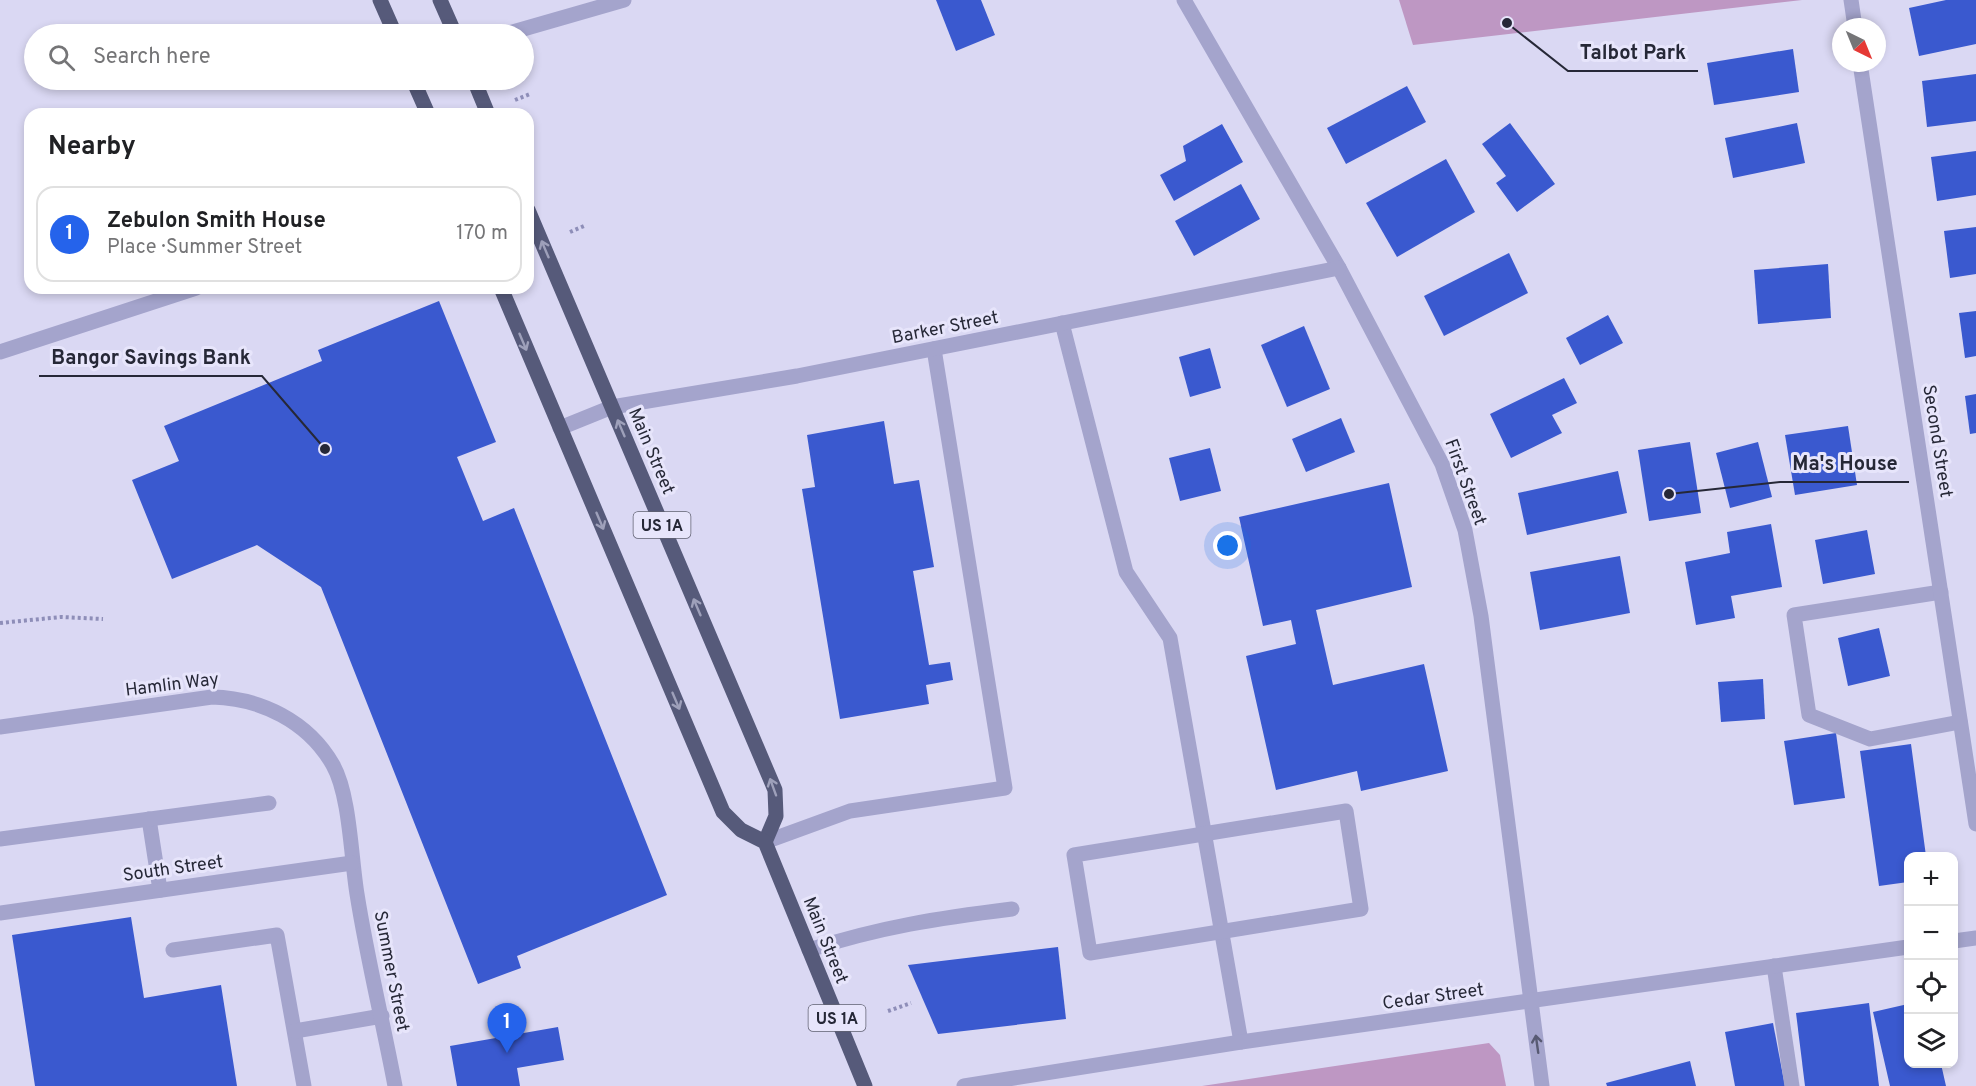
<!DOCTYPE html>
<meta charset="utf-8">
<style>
:root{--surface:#fff;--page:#f2f2f2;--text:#202124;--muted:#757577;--line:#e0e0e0;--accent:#2563eb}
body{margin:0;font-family:Overpass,sans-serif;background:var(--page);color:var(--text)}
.controls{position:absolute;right:18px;bottom:18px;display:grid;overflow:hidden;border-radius:12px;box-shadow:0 3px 9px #0003}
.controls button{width:54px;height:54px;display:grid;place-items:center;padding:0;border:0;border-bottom:2px solid var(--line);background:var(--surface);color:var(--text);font:30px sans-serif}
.compass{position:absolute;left:1832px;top:18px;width:54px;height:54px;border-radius:50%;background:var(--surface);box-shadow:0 3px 9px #0003;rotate:137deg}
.you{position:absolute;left:1228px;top:546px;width:21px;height:21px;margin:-15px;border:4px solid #fff;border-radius:50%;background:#1a73e8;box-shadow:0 0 0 9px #1a73e833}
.badge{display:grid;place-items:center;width:39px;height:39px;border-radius:50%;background:var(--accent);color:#fff;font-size:20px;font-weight:700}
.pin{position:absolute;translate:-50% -50px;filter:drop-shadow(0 2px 3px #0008)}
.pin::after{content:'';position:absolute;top:32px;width:21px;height:18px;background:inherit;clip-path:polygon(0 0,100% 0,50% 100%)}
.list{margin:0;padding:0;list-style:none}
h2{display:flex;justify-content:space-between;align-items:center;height:78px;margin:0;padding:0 24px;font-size:26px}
h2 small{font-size:20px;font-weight:400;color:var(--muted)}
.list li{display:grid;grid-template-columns:39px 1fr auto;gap:18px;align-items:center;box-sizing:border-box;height:96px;margin:0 12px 12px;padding:0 12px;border:2px solid var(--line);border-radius:18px}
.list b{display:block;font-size:22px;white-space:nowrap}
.list p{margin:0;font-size:20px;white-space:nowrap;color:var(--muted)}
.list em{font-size:20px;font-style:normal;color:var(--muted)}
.icon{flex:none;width:33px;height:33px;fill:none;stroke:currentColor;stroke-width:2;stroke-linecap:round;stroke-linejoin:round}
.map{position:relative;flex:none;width:1976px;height:1086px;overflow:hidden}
.search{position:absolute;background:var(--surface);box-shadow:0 3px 9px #0003;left:24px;top:24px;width:510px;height:66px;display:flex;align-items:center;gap:15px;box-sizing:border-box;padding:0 21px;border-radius:33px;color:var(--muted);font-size:22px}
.panel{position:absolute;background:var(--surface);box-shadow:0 3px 9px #0003;left:24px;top:108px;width:510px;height:186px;border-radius:18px}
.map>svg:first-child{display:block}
.green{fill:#be97c3}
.building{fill:#3a59cf}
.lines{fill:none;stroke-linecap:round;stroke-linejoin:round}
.path{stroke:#8e8eb8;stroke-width:4;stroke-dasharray:3 3;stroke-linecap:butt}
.lane{stroke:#a4a4cc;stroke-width:15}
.street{stroke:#a4a4cc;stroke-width:15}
.primary{stroke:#565a7a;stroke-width:15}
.oneway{stroke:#9ea0ba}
.oneway2{stroke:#585a73}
.labels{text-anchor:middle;stroke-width:6;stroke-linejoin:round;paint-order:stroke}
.shield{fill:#e7e5fb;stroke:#606172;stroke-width:1.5}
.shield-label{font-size:16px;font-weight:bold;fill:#262837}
.street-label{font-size:18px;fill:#262837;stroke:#e7e5fb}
.leader{fill:none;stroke:#262837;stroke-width:2}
.callout-dot{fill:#262837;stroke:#e7e5fb;stroke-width:2}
.callout-label{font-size:20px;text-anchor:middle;font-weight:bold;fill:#262837;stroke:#e7e5fb;stroke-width:6;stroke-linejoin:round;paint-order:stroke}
</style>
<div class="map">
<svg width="1976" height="1086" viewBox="0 0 1976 1086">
<rect width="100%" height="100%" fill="#dad8f3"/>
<g class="green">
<path d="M1399 0H1802L1413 45Z"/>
<path d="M1489 1043 1500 1055 1506 1086H1202Z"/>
</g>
<g class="building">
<path d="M936 0H981L995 35 956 51Z"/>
<path d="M1946 0H1976V44L1919 56 1909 8Z"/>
<path d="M1793 49 1799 92 1714 105 1707 63Z"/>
<path d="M1976 74V121L1927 127 1922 81Z"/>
<path d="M1407 86 1426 122 1346 164 1327 128Z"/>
<path d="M1510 123 1555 184 1517 212 1496 183 1506 176 1482 144Z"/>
<path d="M1797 123 1805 163 1733 178 1725 138Z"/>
<path d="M1222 124 1243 162 1174 201 1160 175 1186 161 1183 146Z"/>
<path d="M1976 151V195L1937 201 1931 157Z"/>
<path d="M1446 159 1475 212 1397 257 1366 203Z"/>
<path d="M1241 184 1260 219 1194 256 1175 221Z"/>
<path d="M1976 227V274L1950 278 1944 231Z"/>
<path d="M1509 253 1528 293 1444 336 1424 296Z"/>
<path d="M1828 264 1831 318 1758 324 1754 270Z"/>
<path d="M439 301 496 442 457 457 483 521 514 508 667 895 517 956 521 968 478 984 321 587 257 545 172 579 132 480 179 461 164 426 322 361 318 350Z"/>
<path d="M1976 311V356L1965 358 1959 313Z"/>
<path d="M1608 315 1623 343 1580 365 1566 338Z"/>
<path d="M1304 326 1330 389 1287 407 1261 345Z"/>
<path d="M1210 348 1221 388 1190 397 1179 357Z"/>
<path d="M1564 378 1577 403 1552 415 1562 433 1511 458 1490 414Z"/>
<path d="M1976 394V433L1970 434 1965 396Z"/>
<path d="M1341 418 1355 452 1306 472 1292 439Z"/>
<path d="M884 421 894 484 919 480 934 567 913 571 929 665 950 662 953 680 926 685 929 704 840 719 802 489 815 487 807 435Z"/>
<path d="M1848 426 1857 485 1795 495 1785 435Z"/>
<path d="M1690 442 1701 513 1649 521 1638 450Z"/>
<path d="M1758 442 1772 497 1730 508 1716 453Z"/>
<path d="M1210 448 1221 491 1180 501 1169 458Z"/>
<path d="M1618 471 1627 513 1527 535 1518 493Z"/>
<path d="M1389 483 1412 587 1316 610 1333 685 1424 664 1448 771 1361 791 1357 771 1276 790 1246 656 1296 644 1291 620 1263 626 1239 517Z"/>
<path d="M1771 524 1782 587 1731 596 1735 618 1696 625 1685 562 1730 553 1727 532Z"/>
<path d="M1867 530 1875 574 1823 584 1815 540Z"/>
<path d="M1620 556 1630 613 1540 630 1530 572Z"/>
<path d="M1879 628 1890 676 1848 686 1838 638Z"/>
<path d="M1763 679 1765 719 1721 722 1718 682Z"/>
<path d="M1836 733 1845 798 1794 805 1784 741Z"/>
<path d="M1911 744 1926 856H1908V882L1879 886 1860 751Z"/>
<path d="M131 917 144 998 221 985 237 1086H35L12 935Z"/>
<path d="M1058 947 1066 1019 938 1034 908 965Z"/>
<path d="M1869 1003 1879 1086H1805L1796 1013Z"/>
<path d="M1908 1004V1064H1941L1946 1086H1890L1873 1012Z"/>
<path d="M1773 1023 1785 1086H1735L1725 1032Z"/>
<path d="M558 1027 564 1060 517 1068 520 1086H457L450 1046Z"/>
<path d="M1690 1061 1696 1086H1607L1606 1083Z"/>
</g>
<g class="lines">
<g class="path">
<path d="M515 100 530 94"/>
<path d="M570 232 584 226"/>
<path d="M0 623 61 617 103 619"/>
<path d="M888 1011 911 1003"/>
</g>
<g class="lane">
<path d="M1062 323 1126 572 1170 638 1241 1042"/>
<path d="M1941 592 1794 615 1809 715 1870 739 1960 722"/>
<path d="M1346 811 1361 909 1090 953 1074 855Z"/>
<path d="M149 819 160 890"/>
<path d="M0 839 269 803"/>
<path d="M765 842 850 811 1005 788 934 349"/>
<path d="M173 950 277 935 304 1086"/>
<path d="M809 950C880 927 939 918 1012 909"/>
<path d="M1774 966 1792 1086"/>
<path d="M295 1031 382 1016"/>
</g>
<g class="street">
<path d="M1184 0 1339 268 1442 464 1465 530 1481 616 1542 1086"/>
<path d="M1851 0 1855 27"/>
<path d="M506 34 624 0"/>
<path d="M1860 63 1976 824"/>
<path d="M0 352 196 288"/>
<path d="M560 428 612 407 797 376 1339 268"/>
<path d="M0 727 212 697C260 698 308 721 333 765 350 795 351 858 357 894 367 958 383 1022 395 1086"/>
<path d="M0 913 352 863"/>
<path d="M1954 941 1976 938"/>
<path d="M964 1086 1241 1042 1908 947"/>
</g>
<g class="primary">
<path d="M380 0 395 34"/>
<path d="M440 0 455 34"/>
<path d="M413 80 428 114"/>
<path d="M474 80 488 114"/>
<path d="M528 210 775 790 776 816 765 842"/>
<path d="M501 288 723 812 741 830 765 842 865 1086"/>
</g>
</g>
<defs><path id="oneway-shaft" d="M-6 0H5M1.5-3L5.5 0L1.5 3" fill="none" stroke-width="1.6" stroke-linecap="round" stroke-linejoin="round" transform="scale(1.5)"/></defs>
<g class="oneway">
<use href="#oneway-shaft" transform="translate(545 249) rotate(-113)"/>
<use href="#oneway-shaft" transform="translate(523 342) rotate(67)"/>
<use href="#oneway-shaft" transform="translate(621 428) rotate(-113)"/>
<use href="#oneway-shaft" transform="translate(600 521) rotate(67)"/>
<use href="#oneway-shaft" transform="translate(697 607) rotate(-113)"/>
<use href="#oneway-shaft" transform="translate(676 701) rotate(67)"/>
<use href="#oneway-shaft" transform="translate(773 787) rotate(-110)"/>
</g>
<use class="oneway2" href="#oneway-shaft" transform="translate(1537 1044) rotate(-98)"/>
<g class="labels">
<g class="shield">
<rect x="633.5" y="512" width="57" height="26" rx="4.5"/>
<rect x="808.5" y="1005" width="57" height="26" rx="4.5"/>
</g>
<g class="shield-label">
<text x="662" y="531">US 1A</text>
<text x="837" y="1024">US 1A</text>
</g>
<g class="street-label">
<text transform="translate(945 327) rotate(-11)" y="6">Barker Street</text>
<text transform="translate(1938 441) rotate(81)" y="6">Second Street</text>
<text transform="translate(652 451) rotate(67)" y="6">Main Street</text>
<text transform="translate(1466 482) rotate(70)" y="6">First Street</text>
<text transform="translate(172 684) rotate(-7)" y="6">Hamlin Way</text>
<text transform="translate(173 868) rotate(-8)" y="6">South Street</text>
<text transform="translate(826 940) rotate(68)" y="6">Main Street</text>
<text transform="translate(392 971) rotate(79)" y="6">Summer Street</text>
<text transform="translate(1433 996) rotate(-8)" y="6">Cedar Street</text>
</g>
</g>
<path class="leader" d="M1507 23L1568 71H1698M325 449L262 376H39M1669 494L1780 482H1909"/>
<g class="callout-dot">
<circle cx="1507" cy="23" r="6"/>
<circle cx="325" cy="449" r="6"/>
<circle cx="1669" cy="494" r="6"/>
</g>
<g class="callout-label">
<text x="1633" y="59">Talbot Park</text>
<text x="151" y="364">Bangor Savings Bank</text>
<text x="1845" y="470">Ma's House</text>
</g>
</svg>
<div class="controls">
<button>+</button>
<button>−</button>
<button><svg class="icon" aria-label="locate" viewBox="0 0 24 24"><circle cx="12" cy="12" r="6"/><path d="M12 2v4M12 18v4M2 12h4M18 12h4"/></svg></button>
<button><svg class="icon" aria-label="layers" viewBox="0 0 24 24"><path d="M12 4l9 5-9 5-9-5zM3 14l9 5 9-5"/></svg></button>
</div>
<svg class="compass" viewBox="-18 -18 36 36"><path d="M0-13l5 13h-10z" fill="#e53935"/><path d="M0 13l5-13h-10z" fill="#757577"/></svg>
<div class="you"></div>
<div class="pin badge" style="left:507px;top:1053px">1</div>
<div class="search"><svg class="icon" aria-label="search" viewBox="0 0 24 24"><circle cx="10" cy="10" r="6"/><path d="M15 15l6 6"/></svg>Search here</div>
<section class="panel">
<h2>Nearby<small></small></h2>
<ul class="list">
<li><span class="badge">1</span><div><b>Zebulon Smith House</b><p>Place · Summer Street</p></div><em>170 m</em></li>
</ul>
</section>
</div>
